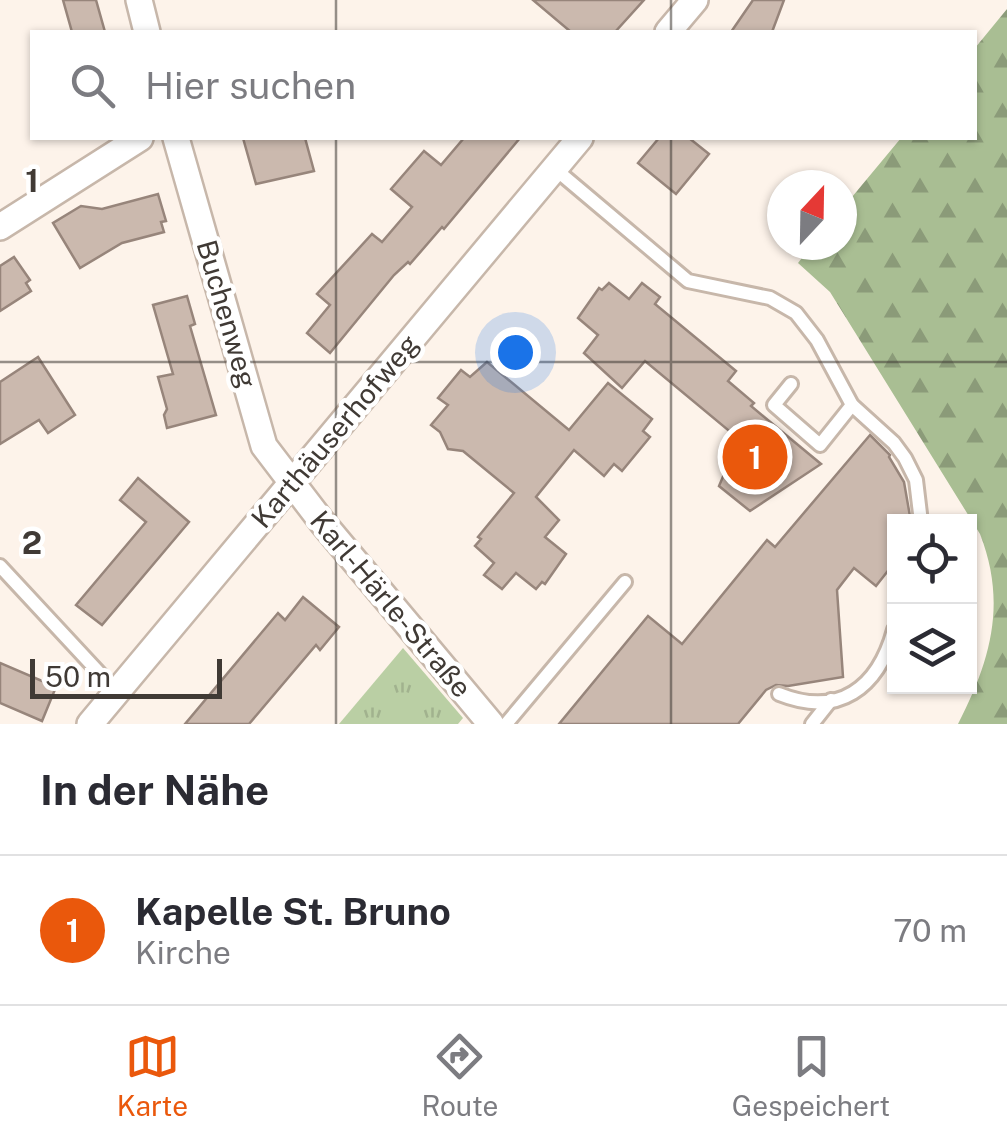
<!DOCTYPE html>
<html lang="de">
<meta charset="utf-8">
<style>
:root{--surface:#fff;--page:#f7f7f7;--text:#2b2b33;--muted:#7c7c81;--line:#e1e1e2;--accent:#ea580c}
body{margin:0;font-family:"Public Sans",sans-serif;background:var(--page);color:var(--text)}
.controls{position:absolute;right:30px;bottom:30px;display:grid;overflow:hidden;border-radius:0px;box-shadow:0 2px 8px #0004}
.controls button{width:90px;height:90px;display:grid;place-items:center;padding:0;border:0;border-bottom:2px solid var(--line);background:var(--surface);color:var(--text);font:50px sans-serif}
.compass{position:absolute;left:767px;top:170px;width:90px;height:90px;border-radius:50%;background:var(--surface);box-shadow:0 2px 8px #0004;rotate:22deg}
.scale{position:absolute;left:30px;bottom:25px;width:192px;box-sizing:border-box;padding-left:10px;border:5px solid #403a35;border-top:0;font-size:28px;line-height:35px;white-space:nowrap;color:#403a35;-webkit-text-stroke:8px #fff;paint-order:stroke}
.you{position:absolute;left:515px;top:352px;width:35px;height:35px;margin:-25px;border:8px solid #fff;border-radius:50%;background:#1a73e8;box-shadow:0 0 0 15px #1a73e833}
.badge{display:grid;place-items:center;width:65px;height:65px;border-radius:50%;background:var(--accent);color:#fff;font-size:32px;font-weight:700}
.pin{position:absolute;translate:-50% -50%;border:5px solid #fff;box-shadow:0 2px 10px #0006}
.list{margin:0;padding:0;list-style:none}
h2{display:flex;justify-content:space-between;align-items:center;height:130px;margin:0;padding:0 40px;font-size:42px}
h2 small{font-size:32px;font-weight:400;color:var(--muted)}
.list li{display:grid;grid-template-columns:65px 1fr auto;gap:30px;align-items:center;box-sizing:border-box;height:150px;padding:0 40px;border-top:2px solid var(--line)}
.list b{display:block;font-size:38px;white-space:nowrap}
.list p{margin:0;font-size:32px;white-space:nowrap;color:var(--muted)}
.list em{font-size:32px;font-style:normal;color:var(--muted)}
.icon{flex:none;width:55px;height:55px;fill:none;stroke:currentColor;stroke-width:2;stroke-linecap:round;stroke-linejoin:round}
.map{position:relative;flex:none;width:1007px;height:724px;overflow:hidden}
.search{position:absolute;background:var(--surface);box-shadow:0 2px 8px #0004;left:30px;right:30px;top:30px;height:110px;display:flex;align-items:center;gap:25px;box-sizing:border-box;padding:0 35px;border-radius:0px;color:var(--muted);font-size:38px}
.sheet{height:280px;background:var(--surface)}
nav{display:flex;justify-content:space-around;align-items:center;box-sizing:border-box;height:140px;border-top:2px solid var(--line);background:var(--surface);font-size:28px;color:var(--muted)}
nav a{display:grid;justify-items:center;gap:5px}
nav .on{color:var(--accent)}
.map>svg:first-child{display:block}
.forest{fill:url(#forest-firs)}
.park{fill:url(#park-tufts)}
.building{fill:#cbb9ae;stroke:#97857b;stroke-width:2.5}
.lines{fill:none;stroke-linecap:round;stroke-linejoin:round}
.lane-casing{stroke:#c7b7aa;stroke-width:18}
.street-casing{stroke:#c7b7aa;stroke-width:30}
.lane{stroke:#fff;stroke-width:12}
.street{stroke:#fff;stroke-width:25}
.grid{fill:none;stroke:#403a35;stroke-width:2.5;stroke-opacity:0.55}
.labels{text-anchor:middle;stroke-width:9;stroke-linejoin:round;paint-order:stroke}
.street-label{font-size:28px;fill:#403a35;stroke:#fff}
.grid-label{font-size:32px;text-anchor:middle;font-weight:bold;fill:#403a35;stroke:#fff;stroke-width:9;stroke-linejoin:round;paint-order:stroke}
</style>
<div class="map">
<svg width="1007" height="724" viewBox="0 0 1007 724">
<defs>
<pattern id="forest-firs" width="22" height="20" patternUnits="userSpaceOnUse" patternTransform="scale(2.5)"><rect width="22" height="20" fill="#a9be93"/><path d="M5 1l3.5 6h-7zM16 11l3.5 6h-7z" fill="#8b9b79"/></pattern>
<pattern id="park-tufts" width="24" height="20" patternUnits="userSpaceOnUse" patternTransform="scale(2.5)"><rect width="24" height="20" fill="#bacfa4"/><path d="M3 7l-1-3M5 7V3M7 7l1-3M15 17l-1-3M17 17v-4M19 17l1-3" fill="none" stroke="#a1b28e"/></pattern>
</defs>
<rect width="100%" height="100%" fill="#fdf3ea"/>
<path class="forest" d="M1007 9V724H958C991 660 1007 603 980 534L830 292 798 263 812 245H842V209L901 138H974L975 48Z"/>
<path class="park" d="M403 648 463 718 458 724H339Z"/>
<g class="building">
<path d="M63 0H96L105 32H72Z"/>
<path d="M533 0H644L615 32H571Z"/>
<path d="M753 0H784L772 32H731Z"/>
<path d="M243 138H305L314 171 256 184Z"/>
<path d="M464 138H520L444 229 442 227 410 264 408 262 394 275 330 353 307 333 330 305 317 294 372 234 382 242 412 207 391 189 424 151 441 165Z"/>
<path d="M659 138H689L709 154 676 194 638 163Z"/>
<path d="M158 194 166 221 161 222 164 232 122 243 80 268 53 223 81 206 102 209Z"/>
<path d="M14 257 30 280 26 283 31 291 0 311V266Z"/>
<path d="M609 283 629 299 642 283 660 297 655 304 736 371 728 381 754 403 751 406 821 464 750 511 719 486 739 439 645 361 622 388 584 353 598 335 578 318 599 288 602 290Z"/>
<path d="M187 296 195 324 190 326 216 415 167 428 164 415 167 409 158 377 173 374 153 305Z"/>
<path d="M38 357 75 415 48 433 39 420 0 444V382Z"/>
<path d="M487 362 569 430 608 383 652 419 643 431 650 437 622 471 614 464 604 476 574 450 536 497 559 520 545 537 566 554 545 584 542 582 536 589 516 573 502 589 484 575 494 563 475 546 481 539 478 537 514 493 463 451 448 449 440 432 431 425 448 405 438 398 461 370 470 377Z"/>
<path d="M870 435 890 455 889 457 904 482 911 522H894V563L876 586 854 568 837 590 843 677 788 686 776 685 766 690 738 724H559L648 616 682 644 767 540 775 547Z"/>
<path d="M138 478 189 522 102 625 76 605 146 522 120 500Z"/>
<path d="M303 597 339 627 320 650 316 645 249 724H185L278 613 285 620Z"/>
<path d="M0 663 56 687 42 721 0 703Z"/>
</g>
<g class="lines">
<defs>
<g id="lane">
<path d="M554 168 688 281 770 298 796 313 817 340 852 405 894 443 905 458 916 480 921 522"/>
<path d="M791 384 774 405 820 445 852 405"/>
<path d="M0 566 117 692"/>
<path d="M779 694C839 718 878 688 894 630"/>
<path d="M506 724 625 582"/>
<path d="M812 724 831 700"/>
</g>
<g id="street">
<path d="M139 0 147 32"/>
<path d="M668 32 695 0"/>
<path d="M176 138 264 446 322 522 491 724"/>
<path d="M0 227 140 138"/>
<path d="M90 724 580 138"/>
</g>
</defs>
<use href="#lane" class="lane-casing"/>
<use href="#street" class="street-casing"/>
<use href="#lane" class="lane"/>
<use href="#street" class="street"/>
</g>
<path class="grid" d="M336 0V32M671 0V32M336 138V724M671 138V724M0 362H1007"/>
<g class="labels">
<g class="street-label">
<text transform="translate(227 314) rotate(74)" y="10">Buchenweg</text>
<text transform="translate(335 431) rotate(-50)" y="10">Karthäuserhofweg</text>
<text transform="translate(391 604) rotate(50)" y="10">Karl-Härle-Straße</text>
</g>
</g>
<g class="grid-label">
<text x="32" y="192">1</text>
<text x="32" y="554">2</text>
</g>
</svg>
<div class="controls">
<button><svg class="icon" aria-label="locate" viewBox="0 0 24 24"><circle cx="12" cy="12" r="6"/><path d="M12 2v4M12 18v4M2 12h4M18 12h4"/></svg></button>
<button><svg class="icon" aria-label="layers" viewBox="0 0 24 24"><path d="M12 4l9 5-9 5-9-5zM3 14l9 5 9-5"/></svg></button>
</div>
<svg class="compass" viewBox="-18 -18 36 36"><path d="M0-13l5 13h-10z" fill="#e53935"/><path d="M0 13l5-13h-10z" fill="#7c7c81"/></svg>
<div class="scale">50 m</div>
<div class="you"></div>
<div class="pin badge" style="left:755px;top:457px">1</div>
<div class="search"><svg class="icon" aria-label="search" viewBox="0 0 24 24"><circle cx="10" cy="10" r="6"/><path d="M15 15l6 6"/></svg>Hier suchen</div>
</div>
<section class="sheet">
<h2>In der Nähe<small></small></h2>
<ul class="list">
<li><span class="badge">1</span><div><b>Kapelle St. Bruno</b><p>Kirche</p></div><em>70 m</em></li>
</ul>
</section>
<nav>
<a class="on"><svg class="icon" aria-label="map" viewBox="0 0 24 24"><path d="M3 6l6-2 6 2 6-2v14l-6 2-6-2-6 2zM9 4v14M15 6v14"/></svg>Karte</a>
<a><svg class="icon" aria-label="directions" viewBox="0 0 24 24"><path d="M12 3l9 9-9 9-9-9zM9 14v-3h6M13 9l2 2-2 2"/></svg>Route</a>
<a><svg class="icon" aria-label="saved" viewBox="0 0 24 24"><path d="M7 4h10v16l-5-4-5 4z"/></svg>Gespeichert</a>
</nav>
